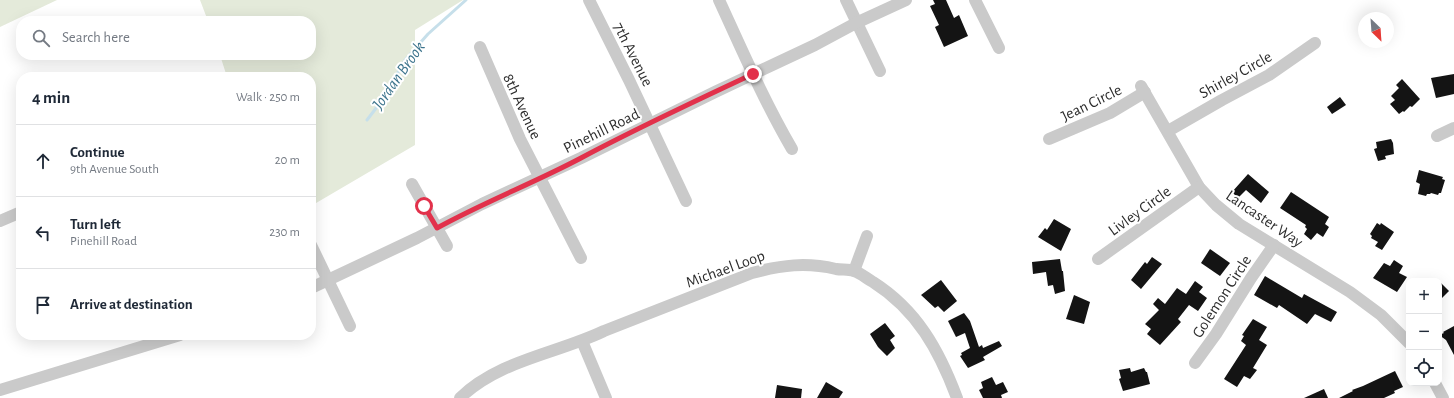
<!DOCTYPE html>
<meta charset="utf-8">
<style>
:root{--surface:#fff;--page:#f2f2f3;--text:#1f2937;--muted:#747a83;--line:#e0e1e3}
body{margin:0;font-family:"Alegreya Sans",sans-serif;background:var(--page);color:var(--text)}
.controls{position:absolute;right:12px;bottom:12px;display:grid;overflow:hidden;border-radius:8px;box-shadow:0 4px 16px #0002}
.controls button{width:36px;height:36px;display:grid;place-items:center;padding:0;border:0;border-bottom:1px solid var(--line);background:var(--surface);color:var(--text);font:20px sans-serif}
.compass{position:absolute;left:1358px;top:12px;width:36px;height:36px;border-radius:50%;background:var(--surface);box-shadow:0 4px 16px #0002;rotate:155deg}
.stop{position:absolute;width:12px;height:12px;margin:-9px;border:3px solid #e2314b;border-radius:50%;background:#fff}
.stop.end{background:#e2314b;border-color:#fff;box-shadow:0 1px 4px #0008}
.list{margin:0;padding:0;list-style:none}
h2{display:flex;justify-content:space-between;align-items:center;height:52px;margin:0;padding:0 16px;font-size:17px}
h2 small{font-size:13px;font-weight:400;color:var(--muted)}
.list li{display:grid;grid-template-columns:26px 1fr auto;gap:12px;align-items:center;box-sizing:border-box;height:72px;padding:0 16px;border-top:1px solid var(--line)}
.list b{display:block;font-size:15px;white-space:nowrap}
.list p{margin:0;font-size:13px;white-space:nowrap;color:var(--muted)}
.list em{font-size:13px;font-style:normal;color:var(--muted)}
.icon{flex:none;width:22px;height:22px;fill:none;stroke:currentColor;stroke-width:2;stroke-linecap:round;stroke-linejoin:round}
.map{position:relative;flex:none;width:1454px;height:398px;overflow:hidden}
.search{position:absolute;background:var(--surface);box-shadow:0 4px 16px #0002;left:16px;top:16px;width:300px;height:44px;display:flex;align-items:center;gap:10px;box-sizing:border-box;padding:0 14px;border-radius:16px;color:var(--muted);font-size:15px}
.panel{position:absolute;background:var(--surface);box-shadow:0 4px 16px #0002;left:16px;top:72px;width:300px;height:268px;border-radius:16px}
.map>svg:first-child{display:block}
.green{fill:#e4eada}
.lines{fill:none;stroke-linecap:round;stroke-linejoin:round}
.stream{stroke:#c6dfea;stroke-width:3}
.building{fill:#141414}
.street{stroke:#cacaca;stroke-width:12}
.route{stroke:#e2314b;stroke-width:5}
.labels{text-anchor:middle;stroke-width:4;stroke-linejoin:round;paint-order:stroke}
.street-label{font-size:16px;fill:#2d2d2d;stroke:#fff}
.water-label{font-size:17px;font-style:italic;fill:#3d748d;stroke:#fff}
</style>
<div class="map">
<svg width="1454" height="398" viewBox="0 0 1454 398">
<rect width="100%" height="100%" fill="#fff"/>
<g class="green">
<path d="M0 0H57L0 27Z"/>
<path d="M200 0H463L415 30V145L311 206V77H227L220 55H311V21H208Z"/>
</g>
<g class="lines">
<path class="stream" d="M367 120 383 99 405 60 428 34 466 0"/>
</g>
<g class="building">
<path d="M933 0H946L954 18 959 15 968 36 944 47 935 27 939 25 930 6 935 4Z"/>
<path d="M1454 74V94L1436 98 1431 78Z"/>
<path d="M1402 79 1420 99 1412 107 1410 106 1404 112 1403 111 1399 114 1390 104 1395 100 1391 96 1399 88 1396 85Z"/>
<path d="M1340 97 1346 105 1332 114 1327 107Z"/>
<path d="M1391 139 1393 143 1394 154 1385 156 1386 159 1378 161 1374 149 1377 148 1376 142Z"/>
<path d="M1419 170 1443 177 1442 179 1445 180 1441 193H1439L1438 195 1431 193 1430 194H1427L1426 196 1418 194 1420 184 1416 182Z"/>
<path d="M1248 174 1269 192 1261 203 1246 190 1238 198 1232 192Z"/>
<path d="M1291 192 1329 217 1325 224 1329 227 1323 237 1317 233 1311 240 1304 234 1307 229 1305 227 1306 225 1280 208Z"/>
<path d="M1054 219 1071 229 1061 251 1038 237 1045 228 1047 230Z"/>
<path d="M1377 223 1380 225 1381 223 1394 232 1382 250 1375 246 1378 242 1371 238 1372 236 1370 234Z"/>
<path d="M1210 249 1230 263 1220 276 1201 263Z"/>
<path d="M1152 257 1162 264 1141 289 1131 280 1145 262 1147 264Z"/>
<path d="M1060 259 1062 271H1063L1065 291 1055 294 1053 285 1048 286 1046 272 1033 274 1032 262Z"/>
<path d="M1394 260 1403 266 1399 273 1407 277 1397 292 1373 278 1384 263 1390 266Z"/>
<path d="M1265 276 1302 298 1304 294 1337 312 1331 322 1315 314 1307 324 1279 305 1277 308 1254 295Z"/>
<path d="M941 280 957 301 944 312 938 306 935 308 921 295Z"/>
<path d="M1195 281 1203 287 1199 292 1207 298 1198 311 1189 305 1178 319 1181 322 1160 345 1147 334 1151 329 1145 324 1159 310 1153 304 1158 298 1165 304 1177 288 1186 294Z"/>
<path d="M1439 281 1449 291 1439 301Z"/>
<path d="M1074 295 1090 302 1084 324 1066 319Z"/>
<path d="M964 313 970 321 979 347 982 345 983 348 999 341 1002 346 983 357 985 360 968 368 960 356 962 355 961 353 970 348 965 333 956 337 948 321Z"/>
<path d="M1253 319 1267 327 1259 340 1267 345 1253 368 1257 370 1250 379 1244 376 1237 387 1224 379 1246 345 1241 341 1244 336 1242 335Z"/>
<path d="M885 323 895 336 890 340 895 348 887 356 878 347 870 334Z"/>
<path d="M1454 326V355L1446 340 1439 335 1444 333 1443 332Z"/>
<path d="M1130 368 1131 372 1144 368 1146 372H1147L1150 384 1123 391 1119 379 1121 378 1119 370Z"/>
<path d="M1395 371 1403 387 1394 391 1395 393 1384 398H1339L1353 391 1352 390 1363 386Z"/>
<path d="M992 377 996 385 1003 382 1008 392 1001 395 1002 398H983L979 390 983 388 981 382Z"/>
<path d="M826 382 843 392 839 398H817Z"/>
<path d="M777 385 802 389 801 398H775Z"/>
<path d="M1324 389 1328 398H1304Z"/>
</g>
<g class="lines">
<g class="street">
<path d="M589 0 629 80 686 201"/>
<path d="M719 0C742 50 764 101 792 149"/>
<path d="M846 0 880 71"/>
<path d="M975 0 999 48"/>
<path d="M480 47 520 139 581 258"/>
<path d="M1141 86 1199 187 1216 205 1239 224 1350 292 1381 315 1409 343"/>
<path d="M1168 131 1222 100 1269 75 1315 43"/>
<path d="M1437 136 1454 128"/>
<path d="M1049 139 1110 113 1145 92"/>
<path d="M412 184 447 246"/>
<path d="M0 221 21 212"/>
<path d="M311 245 350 326"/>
<path d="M1098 259 1199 187"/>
<path d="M854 271 867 236"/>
<path d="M311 288 417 238 482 204 581 158 715 92 815 45 856 23 906 0"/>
<path d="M582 341 606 398"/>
<path d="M1195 363 1216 334 1251 278 1274 245"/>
<path d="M1435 383 1443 398"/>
<path d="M0 390 180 335"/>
<path d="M460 398C499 360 556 354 604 331L752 273C782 265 806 262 836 269 842 270 849 269 854 271 861 273 867 279 873 282 917 310 939 350 957 398"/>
</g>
</g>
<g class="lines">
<path class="route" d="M424 206 437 228C484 202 534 183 581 158 637 128 695 101 753 74"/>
</g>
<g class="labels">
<g class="street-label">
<text transform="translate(634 54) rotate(63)" y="6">7th Avenue</text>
<text transform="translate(1235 74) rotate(-29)" y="6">Shirley Circle</text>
<text transform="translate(1091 102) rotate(-26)" y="6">Jean Circle</text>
<text transform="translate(523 106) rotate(65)" y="6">8th Avenue</text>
<text transform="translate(601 130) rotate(-26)" y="6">Pinehill Road</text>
<text transform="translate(1139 210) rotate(-36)" y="6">Livley Circle</text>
<text transform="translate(1265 218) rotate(34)" y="6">Lancaster Way</text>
<text transform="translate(725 268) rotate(-20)" y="6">Michael Loop</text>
<text transform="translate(1221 296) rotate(-57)" y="6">Golemon Circle</text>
</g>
<g class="water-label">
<text transform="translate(398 75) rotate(-55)" y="6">Jordan Brook</text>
</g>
</g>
</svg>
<div class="controls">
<button>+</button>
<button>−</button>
<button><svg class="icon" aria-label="locate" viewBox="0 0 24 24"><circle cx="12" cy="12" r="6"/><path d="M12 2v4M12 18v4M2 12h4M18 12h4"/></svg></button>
</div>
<svg class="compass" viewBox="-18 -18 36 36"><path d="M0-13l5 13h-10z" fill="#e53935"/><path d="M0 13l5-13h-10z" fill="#747a83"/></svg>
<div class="stop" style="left:424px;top:206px"></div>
<div class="stop end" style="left:753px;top:74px"></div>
<div class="search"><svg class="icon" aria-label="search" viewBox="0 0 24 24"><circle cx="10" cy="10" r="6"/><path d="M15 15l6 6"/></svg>Search here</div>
<section class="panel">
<h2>4 min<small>Walk · 250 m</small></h2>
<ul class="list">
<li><svg class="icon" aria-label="ahead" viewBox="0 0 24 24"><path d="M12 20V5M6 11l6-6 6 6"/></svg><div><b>Continue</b><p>9th Avenue South</p></div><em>20 m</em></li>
<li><svg class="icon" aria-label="left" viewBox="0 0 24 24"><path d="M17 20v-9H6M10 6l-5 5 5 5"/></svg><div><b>Turn left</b><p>Pinehill Road</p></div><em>230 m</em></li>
<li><svg class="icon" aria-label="arrive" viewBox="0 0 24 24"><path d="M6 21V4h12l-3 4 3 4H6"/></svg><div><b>Arrive at destination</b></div></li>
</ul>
</section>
</div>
